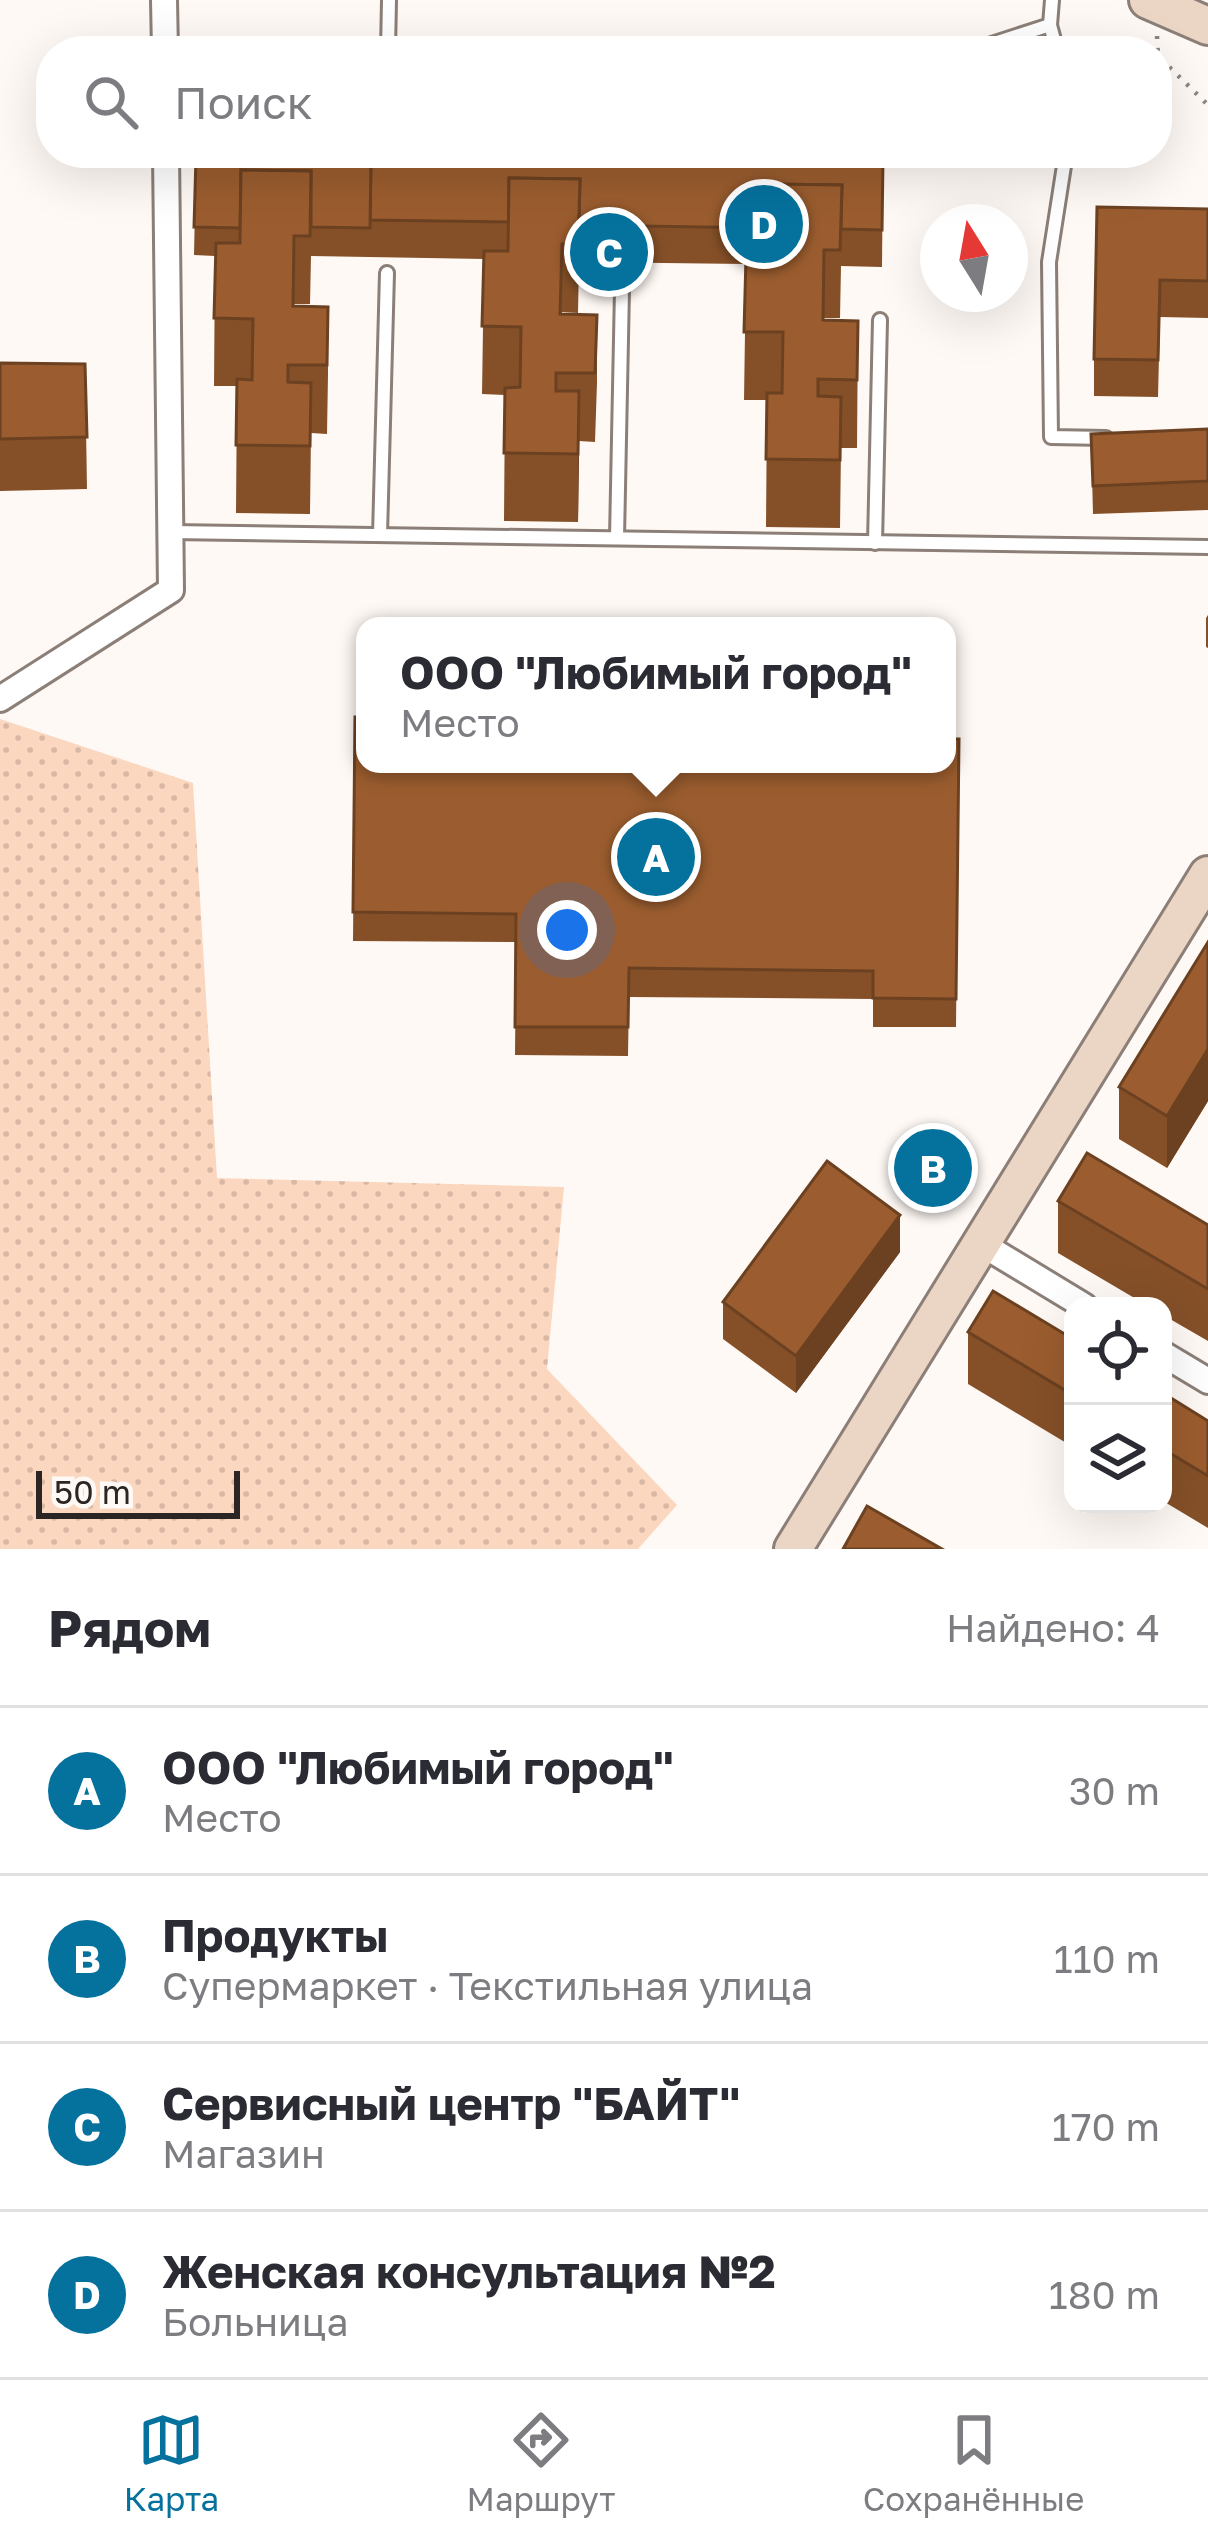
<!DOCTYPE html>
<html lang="ru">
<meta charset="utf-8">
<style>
:root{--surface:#fff;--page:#f7f7f7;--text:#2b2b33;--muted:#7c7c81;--line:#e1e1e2;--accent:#05719d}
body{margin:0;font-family:"Golos Text",sans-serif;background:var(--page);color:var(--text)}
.controls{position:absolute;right:36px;bottom:36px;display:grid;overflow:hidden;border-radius:24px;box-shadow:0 12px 48px #0002}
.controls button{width:108px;height:108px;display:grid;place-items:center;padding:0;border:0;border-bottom:3px solid var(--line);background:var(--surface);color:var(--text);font:60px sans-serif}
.compass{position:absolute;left:920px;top:204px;width:108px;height:108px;border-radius:50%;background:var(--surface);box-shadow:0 12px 48px #0002;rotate:349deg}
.scale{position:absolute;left:36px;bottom:30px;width:204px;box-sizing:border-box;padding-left:12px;border:6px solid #2b2623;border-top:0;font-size:33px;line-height:42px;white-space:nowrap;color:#2b2623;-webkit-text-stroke:9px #fff9f5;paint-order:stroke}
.you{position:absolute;left:567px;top:930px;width:42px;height:42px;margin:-30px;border:9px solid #fff;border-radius:50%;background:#1a73e8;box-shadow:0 0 0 18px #1a73e833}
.badge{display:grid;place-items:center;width:78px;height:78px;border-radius:50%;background:var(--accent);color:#fff;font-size:39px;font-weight:700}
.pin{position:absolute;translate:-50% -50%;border:6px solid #fff;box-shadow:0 3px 12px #0006}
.popup{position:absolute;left:356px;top:617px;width:600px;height:156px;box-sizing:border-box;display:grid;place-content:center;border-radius:24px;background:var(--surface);filter:drop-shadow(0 3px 9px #0005);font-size:39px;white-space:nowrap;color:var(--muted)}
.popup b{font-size:45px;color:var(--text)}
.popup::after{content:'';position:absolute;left:50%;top:100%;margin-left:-24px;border:24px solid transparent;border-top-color:var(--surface)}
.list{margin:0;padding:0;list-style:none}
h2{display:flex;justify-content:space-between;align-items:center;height:156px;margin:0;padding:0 48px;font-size:51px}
h2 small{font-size:39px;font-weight:400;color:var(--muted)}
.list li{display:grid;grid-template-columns:78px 1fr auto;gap:36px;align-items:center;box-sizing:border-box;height:168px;padding:0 48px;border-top:3px solid var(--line)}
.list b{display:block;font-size:45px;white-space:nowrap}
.list p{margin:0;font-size:39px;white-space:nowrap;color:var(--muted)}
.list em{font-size:39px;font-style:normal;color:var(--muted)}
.icon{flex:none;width:66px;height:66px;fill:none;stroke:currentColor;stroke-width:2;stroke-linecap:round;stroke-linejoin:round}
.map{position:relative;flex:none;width:1208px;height:1549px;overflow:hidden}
.search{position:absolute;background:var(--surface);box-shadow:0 12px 48px #0002;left:36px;right:36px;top:36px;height:132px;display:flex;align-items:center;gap:30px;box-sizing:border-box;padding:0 42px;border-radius:48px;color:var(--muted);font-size:45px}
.sheet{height:828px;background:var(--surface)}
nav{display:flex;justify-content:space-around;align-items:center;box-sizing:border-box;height:168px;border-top:3px solid var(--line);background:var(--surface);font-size:33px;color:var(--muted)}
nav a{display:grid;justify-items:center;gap:6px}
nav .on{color:var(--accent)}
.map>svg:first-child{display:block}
.grass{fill:url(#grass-dots)}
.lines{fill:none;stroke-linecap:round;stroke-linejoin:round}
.lane-casing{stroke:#8b7f77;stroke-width:18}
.street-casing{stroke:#8b7f77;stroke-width:30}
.secondary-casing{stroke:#8b7f77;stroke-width:42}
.path{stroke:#8c8683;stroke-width:4.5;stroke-dasharray:3 9;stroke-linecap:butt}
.lane{stroke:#fff;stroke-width:12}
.street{stroke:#fff;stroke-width:24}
.secondary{stroke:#ebd5c5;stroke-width:36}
.wall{fill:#855028}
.shaded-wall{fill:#6c4121}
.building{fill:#9b5d2f;stroke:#6c4121;stroke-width:3}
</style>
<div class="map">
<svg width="1208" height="1549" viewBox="0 0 1208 1549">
<defs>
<pattern id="grass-dots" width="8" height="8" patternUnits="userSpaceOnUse" patternTransform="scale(3)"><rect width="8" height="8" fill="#fcd7bf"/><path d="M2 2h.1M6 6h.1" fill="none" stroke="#d8b8a4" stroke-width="1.8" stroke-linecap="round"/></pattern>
</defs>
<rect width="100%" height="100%" fill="#fff9f5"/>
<path class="grass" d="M0 719 193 783 217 1178 564 1187 547 1369 677 1505 638 1549H0Z"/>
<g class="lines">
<defs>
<g id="lane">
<path d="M1050 25 1057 51"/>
<path d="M388 51 389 0"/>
<path d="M970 51 1050 25 1052 0"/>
<path d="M1066 153 1049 262 1051 437 1106 438"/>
<path d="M171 532 1208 547"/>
<path d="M380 535 387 273"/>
<path d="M617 538 622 289"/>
<path d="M875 543 880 320"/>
</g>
<g id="street">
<path d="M164 0 165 51"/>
<path d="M0 699 171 590 166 153"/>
<path d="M980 1243 1084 1306"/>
<path d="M1163 1354 1208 1381"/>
</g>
<g id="secondary">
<path d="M1148 0 1208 26"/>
<path d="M793 1549 1208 875"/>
</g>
</defs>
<use href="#lane" class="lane-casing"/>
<use href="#street" class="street-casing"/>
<use href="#secondary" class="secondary-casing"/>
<path class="path" d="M1157 36 1158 56 1208 105"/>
<use href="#lane" class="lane"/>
<use href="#street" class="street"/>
<use href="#secondary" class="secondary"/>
</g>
<g class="wall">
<path d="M196 157 371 160H883L882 267 841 266 840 318H824V320L858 321 857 448H841L840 528 766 527 767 400H744L746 264 579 262 578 313 562 312V314L597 315V383L595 442 579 441 578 522 504 521 505 395 482 394 484 259 311 256 310 304H294V306L328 307V375L327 434 311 433 310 514 236 513 237 386H214L215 256 194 255Z"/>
<path d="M1208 209V318L1160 317 1158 397 1094 396V359Z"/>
<path d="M0 363 85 364 87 489 0 491Z"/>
<path d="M1208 429V510L1093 514 1091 434Z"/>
<path d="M1208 615V648L1206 647V618Z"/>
<path d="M355 717 365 764 959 739 956 1027H873V999L629 997 628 1056 515 1055 516 942 353 941Z"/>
<path d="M1208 942V1101L1167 1168 1119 1139V1087Z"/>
<path d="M1058 1201 1208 1225V1341L1163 1315V1306H1148L1058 1253Z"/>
<path d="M900 1252 796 1393 723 1339V1302Z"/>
<path d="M968 1332 1073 1339V1447L968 1384Z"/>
<path d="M1163 1393 1208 1421V1528L1163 1501Z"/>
</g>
<g class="shaded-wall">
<path d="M579 391V459L578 522V454Z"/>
<path d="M1208 1049V1101L1167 1168V1116Z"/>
<path d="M900 1215V1252L796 1393V1356Z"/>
</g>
<g class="building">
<path d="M371 153H483L883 160 882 230 841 229 842 185 771 184V228L579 225 580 179 509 178V222L370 220Z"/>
<path d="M196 157 371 160 370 228 311 227V171L241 170 240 228 194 227Z"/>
<path d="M241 170 311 171 310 236H294L293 306 328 307 327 365H288V382L311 383 310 446 236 445 237 379 252 380 253 319 214 318 216 243H240Z"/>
<path d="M509 178 580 179 578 244H562L560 314 597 315 595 373H556V391H579L578 454 504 453 505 388 520 387 521 327 482 326 484 251H508Z"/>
<path d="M771 184 842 185 840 250H824L823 320 858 321 857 380 818 379V396L841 397 840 460 766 459 767 393H782L783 332H744L746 257H770Z"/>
<path d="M1097 207 1208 209V281L1160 280 1158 360 1094 359Z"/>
<path d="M0 363 85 364 87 437 0 439Z"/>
<path d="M1208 429V481L1093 486 1091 434Z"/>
<path d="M355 717H365V764H947V739H959L956 999 873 998V971L629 968 628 1027H515L516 914 353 912Z"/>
<path d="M1208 942V1049L1167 1116 1119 1087Z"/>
<path d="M1087 1153 1208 1225V1289L1058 1201Z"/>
<path d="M827 1161 900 1215 796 1356 723 1302Z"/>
<path d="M993 1291 1073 1339V1395L968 1332Z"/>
<path d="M1163 1393 1208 1421V1476L1163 1449Z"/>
<path d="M867 1506 942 1549H843Z"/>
</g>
</svg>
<div class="controls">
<button><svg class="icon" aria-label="locate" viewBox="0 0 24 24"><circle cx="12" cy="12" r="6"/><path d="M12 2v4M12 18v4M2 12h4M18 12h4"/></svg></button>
<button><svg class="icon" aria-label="layers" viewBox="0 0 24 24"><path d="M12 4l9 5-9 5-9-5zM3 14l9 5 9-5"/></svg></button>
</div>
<svg class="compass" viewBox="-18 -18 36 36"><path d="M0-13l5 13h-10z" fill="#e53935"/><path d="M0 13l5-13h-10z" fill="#7c7c81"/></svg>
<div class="scale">50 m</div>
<div class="you"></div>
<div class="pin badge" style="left:656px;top:857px">A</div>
<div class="popup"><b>ООО &quot;Любимый город&quot;</b>Место</div>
<div class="pin badge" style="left:933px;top:1168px">B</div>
<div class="pin badge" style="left:609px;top:252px">C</div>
<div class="pin badge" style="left:764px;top:224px">D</div>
<div class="search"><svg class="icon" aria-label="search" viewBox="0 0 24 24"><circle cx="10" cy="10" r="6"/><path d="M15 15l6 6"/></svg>Поиск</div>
</div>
<section class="sheet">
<h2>Рядом<small>Найдено: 4</small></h2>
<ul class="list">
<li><span class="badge">A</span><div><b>ООО &quot;Любимый город&quot;</b><p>Место</p></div><em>30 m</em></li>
<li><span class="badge">B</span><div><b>Продукты</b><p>Супермаркет · Текстильная улица</p></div><em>110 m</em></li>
<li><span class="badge">C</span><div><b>Сервисный центр &quot;БАЙТ&quot;</b><p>Магазин</p></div><em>170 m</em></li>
<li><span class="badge">D</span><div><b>Женская консультация №2</b><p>Больница</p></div><em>180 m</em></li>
</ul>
</section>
<nav>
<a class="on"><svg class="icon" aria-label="map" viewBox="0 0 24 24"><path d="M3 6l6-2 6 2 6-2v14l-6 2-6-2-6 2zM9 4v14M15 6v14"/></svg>Карта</a>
<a><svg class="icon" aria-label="directions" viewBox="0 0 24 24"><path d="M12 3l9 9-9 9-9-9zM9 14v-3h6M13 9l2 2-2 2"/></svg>Маршрут</a>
<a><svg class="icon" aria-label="saved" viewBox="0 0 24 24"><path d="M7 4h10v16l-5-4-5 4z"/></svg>Сохранённые</a>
</nav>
